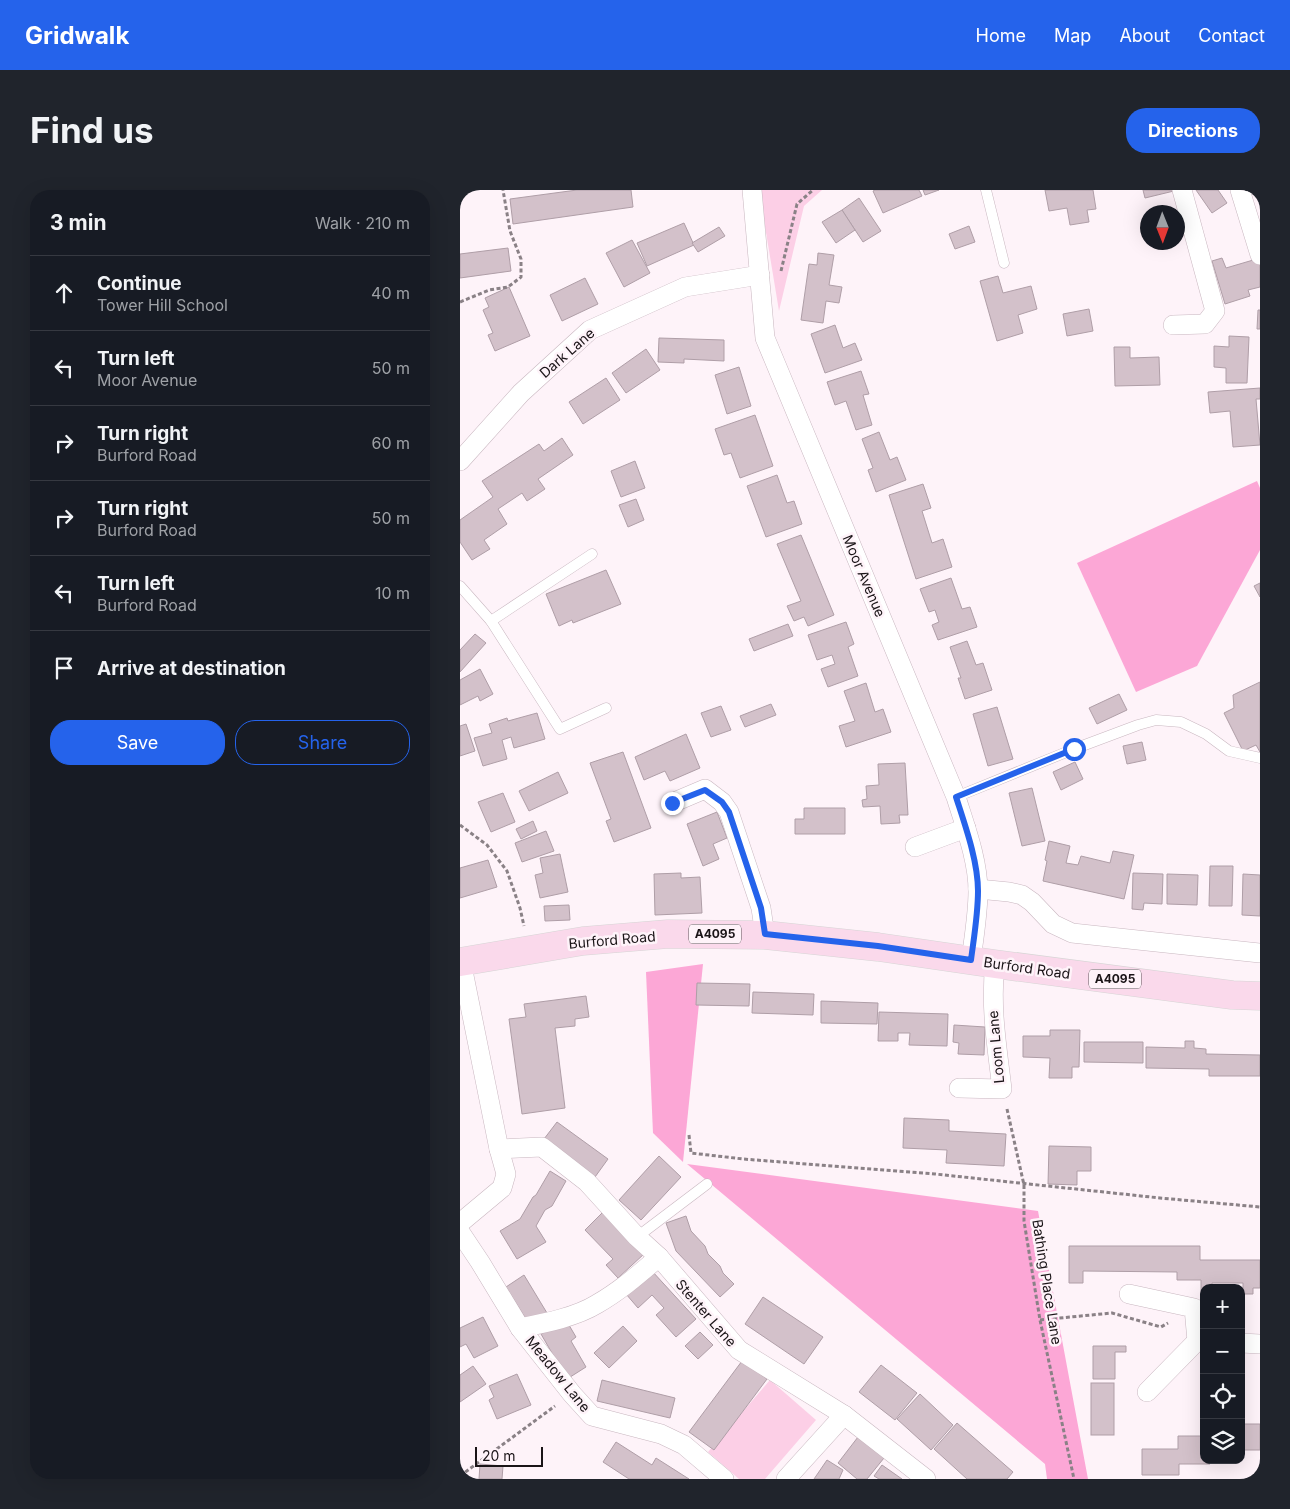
<!DOCTYPE html>
<meta charset="utf-8">
<style>
:root{--surface:#171b24;--page:#20242c;--text:#f1f3f6;--muted:#9ea1a6;--line:#363941;--accent:#2563eb}
body{margin:0;font-family:Inter,sans-serif;background:var(--page);color:var(--text)}
.controls{position:absolute;right:15px;bottom:15px;display:grid;overflow:hidden;border-radius:10px;box-shadow:0 5px 20px #0002}
.controls button{width:45px;height:45px;display:grid;place-items:center;padding:0;border:0;border-bottom:1px solid var(--line);background:var(--surface);color:var(--text);font:25px sans-serif}
.compass{position:absolute;left:680px;top:15px;width:45px;height:45px;border-radius:50%;background:var(--surface);box-shadow:0 5px 20px #0002;rotate:179deg}
.scale{position:absolute;left:15px;bottom:12px;width:68px;box-sizing:border-box;padding-left:5px;border:2px solid #1a1417;border-top:0;font-size:14px;line-height:18px;white-space:nowrap;color:#1a1417;-webkit-text-stroke:4px #fef3f9;paint-order:stroke}
.stop{position:absolute;width:15px;height:15px;margin:-11px;border:4px solid #2563eb;border-radius:50%;background:#fff}
.stop.end{background:#2563eb;border-color:#fff;box-shadow:0 1px 5px #0008}
.list{margin:0;padding:0;list-style:none}
h2{display:flex;justify-content:space-between;align-items:center;height:65px;margin:0;padding:0 20px;font-size:21px}
h2 small{font-size:16px;font-weight:400;color:var(--muted)}
.list li{display:grid;grid-template-columns:32px 1fr auto;gap:15px;align-items:center;box-sizing:border-box;height:75px;padding:0 20px;border-top:1px solid var(--line)}
.list b{display:block;font-size:19px;white-space:nowrap}
.list p{margin:0;font-size:16px;white-space:nowrap;color:var(--muted)}
.list em{font-size:16px;font-style:normal;color:var(--muted)}
.actions{display:flex;gap:10px;padding:15px 20px}
.actions a{flex:1;padding:11px 0;border:1px solid var(--accent);border-radius:20px;text-align:center;font-size:18px;color:var(--accent)}
.actions .main{background:var(--accent);color:#fff}
.icon{flex:none;width:28px;height:28px;fill:none;stroke:currentColor;stroke-width:2;stroke-linecap:round;stroke-linejoin:round}
.map{position:relative;flex:none;width:800px;height:1289px;overflow:hidden;border-radius:20px}
header{display:flex;align-items:center;gap:30px;box-sizing:border-box;height:70px;padding:0 25px;background:var(--accent);color:#fff}
header strong{font-size:24px}
nav{display:flex;gap:28px;margin-inline-start:auto;font-size:18px}
.intro{display:flex;align-items:center;justify-content:space-between;box-sizing:border-box;height:120px;padding:0 30px}
h1{margin:0;font-size:35px}
.button{padding:12px 22px;border-radius:20px;background:var(--accent);color:#fff;font-size:18px;font-weight:700}
main{display:flex;gap:30px;padding:0 30px}
aside{flex:1;background:var(--surface);border-radius:20px;box-shadow:0 5px 20px #0002}
.map>svg:first-child{display:block}
.green{fill:#fccfe6}
.forest{fill:#fca7d6}
.building{fill:#d3c1ca;stroke:#af9ea7}
.lines{fill:none;stroke-linecap:round;stroke-linejoin:round}
.service-casing{stroke:#c9b7c0;stroke-width:11}
.minor-casing{stroke:#c9b7c0;stroke-width:20}
.primary-casing{stroke:#d6d5d5;stroke-width:29}
.path{stroke:#8a8186;stroke-width:3;stroke-dasharray:4 2.5;stroke-linecap:butt}
.service{stroke:#fff;stroke-width:10}
.minor{stroke:#fff;stroke-width:19}
.primary{stroke:#fad9eb;stroke-width:28}
.route{stroke:#2563eb;stroke-width:6}
.labels{text-anchor:middle;stroke-width:5;stroke-linejoin:round;paint-order:stroke}
.shield{fill:#fef3f9;stroke:#5e575b;stroke-width:1}
.shield-label{font-size:12px;font-weight:bold;fill:#1a1417}
.street-label{font-size:14px;fill:#1a1417;stroke:#fef3f9}
</style>
<header>
<strong>Gridwalk</strong>
<nav><a>Home</a><a>Map</a><a>About</a><a>Contact</a></nav>
</header>
<div class="intro"><h1>Find us</h1><a class="button">Directions</a></div>
<main>
<aside>
<h2>3 min<small>Walk · 210 m</small></h2>
<ul class="list">
<li><svg class="icon" aria-label="ahead" viewBox="0 0 24 24"><path d="M12 20V5M6 11l6-6 6 6"/></svg><div><b>Continue</b><p>Tower Hill School</p></div><em>40 m</em></li>
<li><svg class="icon" aria-label="left" viewBox="0 0 24 24"><path d="M17 20v-9H6M10 6l-5 5 5 5"/></svg><div><b>Turn left</b><p>Moor Avenue</p></div><em>50 m</em></li>
<li><svg class="icon" aria-label="right" viewBox="0 0 24 24"><path d="M7 20v-9h11M14 6l5 5-5 5"/></svg><div><b>Turn right</b><p>Burford Road</p></div><em>60 m</em></li>
<li><svg class="icon" aria-label="right" viewBox="0 0 24 24"><path d="M7 20v-9h11M14 6l5 5-5 5"/></svg><div><b>Turn right</b><p>Burford Road</p></div><em>50 m</em></li>
<li><svg class="icon" aria-label="left" viewBox="0 0 24 24"><path d="M17 20v-9H6M10 6l-5 5 5 5"/></svg><div><b>Turn left</b><p>Burford Road</p></div><em>10 m</em></li>
<li><svg class="icon" aria-label="arrive" viewBox="0 0 24 24"><path d="M6 21V4h12l-3 4 3 4H6"/></svg><div><b>Arrive at destination</b></div></li>
</ul>
<div class="actions"><a class="main">Save</a><a>Share</a></div>
</aside>
<div class="map">
<svg width="800" height="1289" viewBox="0 0 800 1289">
<rect width="100%" height="100%" fill="#fef3f9"/>
<g class="green">
<path d="M299 0H362L344 16 319 121Z"/>
<path d="M310 1190 356 1230 305 1289H279L248 1262Z"/>
</g>
<g class="forest">
<path d="M797 291 800 298V360L737 476 676 502 617 373Z"/>
<path d="M243 774 223 972 193 943 186 782Z"/>
<path d="M227 974 578 1021 628 1289H587L585 1274Z"/>
</g>
<g class="building">
<path d="M117 0H171L173 17 53 34 50 9Z"/>
<path d="M415 0H459L462 6 423 23 413 1Z"/>
<path d="M463 0H479L465 5Z"/>
<path d="M585 0H633L636 19 627 20 629 32 610 35 607 18 589 21Z"/>
<path d="M683 0H718L685 8Z"/>
<path d="M736 0H758L767 13 752 23Z"/>
<path d="M399 8 421 41 403 52 382 20Z"/>
<path d="M382 20 395 40 376 53 362 32Z"/>
<path d="M224 33 234 55 187 76 177 53Z"/>
<path d="M509 36 515 52 495 59 489 44Z"/>
<path d="M259 37 265 46 238 62 232 53Z"/>
<path d="M172 50 190 83 164 97 146 63Z"/>
<path d="M48 58 51 81 0 88V64Z"/>
<path d="M358 63 374 65 369 95 382 97 379 113 366 111 363 133 341 130 349 74 357 75Z"/>
<path d="M762 68 766 78 800 68V97L788 100 790 106 765 114 752 71Z"/>
<path d="M538 86 543 103 571 96 577 119 558 125 563 143 537 151 520 91Z"/>
<path d="M125 88 138 114 102 131 90 105Z"/>
<path d="M49 97 70 146 35 161 28 145 33 143 23 120 29 117 25 108Z"/>
<path d="M629 119 633 141 607 146 603 124Z"/>
<path d="M798 120H800V139H797Z"/>
<path d="M375 135 383 158 395 153 402 170 365 183 351 144Z"/>
<path d="M769 146 789 147 787 193H766V178L754 177V156L769 157Z"/>
<path d="M199 148 264 150V171L224 169V173L198 172Z"/>
<path d="M654 157H670V168L699 167 700 195 655 196Z"/>
<path d="M186 159 200 180 166 203 152 183Z"/>
<path d="M279 177 291 216 267 224 255 185Z"/>
<path d="M401 181 409 204 403 205 412 235 396 240 386 211 375 215 367 192Z"/>
<path d="M146 188 160 210 123 234 109 212Z"/>
<path d="M800 198V209H796L800 255 773 257 770 221 750 223 748 202Z"/>
<path d="M295 225 313 276 280 288 271 263 264 265 255 239Z"/>
<path d="M419 242 430 270 437 267 446 290 416 302 408 280 413 278 402 249Z"/>
<path d="M102 248 113 265 78 289 85 299 67 311 62 303 38 319 47 334 24 350 30 359 12 370 0 352V330L33 307 22 291 79 254 84 261Z"/>
<path d="M175 271 185 298 161 307 151 281Z"/>
<path d="M317 285 327 313 334 311 342 334 306 347 287 296Z"/>
<path d="M463 294 471 318 462 321 472 353 483 349 492 377 456 389 429 305Z"/>
<path d="M176 309 184 330 168 337 159 315Z"/>
<path d="M341 345 374 425 348 436 344 427 334 431 327 416 341 411 317 354Z"/>
<path d="M146 380 161 414 113 433 112 430 99 436 86 404Z"/>
<path d="M491 388 502 419 510 417 517 437 478 450 472 435 479 432 475 420 469 422 460 399Z"/>
<path d="M800 393V407L794 396Z"/>
<path d="M386 432 394 454 388 457 398 486 368 497 361 479 375 474 372 465 357 470 348 445Z"/>
<path d="M328 434 333 446 294 461 289 449Z"/>
<path d="M15 444 26 453 0 482V460Z"/>
<path d="M507 451 516 475 523 473 532 500 505 509 498 488H501L490 457Z"/>
<path d="M20 479 33 504 20 511 18 506 0 515V490Z"/>
<path d="M800 492V562L796 555 783 561 764 523 774 518 773 505Z"/>
<path d="M406 493 415 522 423 519 431 542 386 557 379 536 395 531 384 501Z"/>
<path d="M659 504 667 520 637 534 629 518Z"/>
<path d="M311 514 316 525 285 537 280 526Z"/>
<path d="M261 516 271 540 251 547 241 523Z"/>
<path d="M537 517 553 569 528 576 513 524Z"/>
<path d="M77 523 85 549 54 558 51 547 42 550 47 569 23 576 14 548 32 543 29 534 47 528 48 531Z"/>
<path d="M6 534 15 561 0 566V536Z"/>
<path d="M226 544 240 578 210 591 205 581 184 590 175 567Z"/>
<path d="M682 552 686 570 667 574 663 556Z"/>
<path d="M163 562 191 638 154 652 146 631 151 629 130 573Z"/>
<path d="M615 572 623 589 601 600 593 582Z"/>
<path d="M445 573 448 625H439L440 633 421 634 420 616 403 617 402 610 407 609 406 596 419 595 418 574Z"/>
<path d="M98 582 108 603 69 621 59 601Z"/>
<path d="M572 598 585 651 562 656 549 603Z"/>
<path d="M43 603 55 632 31 642 18 612Z"/>
<path d="M344 618H385V644H335V629H344Z"/>
<path d="M257 622 267 648 253 654 259 669 243 676 227 634Z"/>
<path d="M73 631 77 641 61 649 56 639Z"/>
<path d="M86 641 94 661 62 672 55 653Z"/>
<path d="M589 651 610 656 606 673 618 675 621 666 650 673 653 661 674 665 664 709 583 691 587 671 585 670Z"/>
<path d="M100 664 108 702 80 708 75 685 83 683 80 668Z"/>
<path d="M28 670 37 697 0 708V678Z"/>
<path d="M750 676H773L772 716H749Z"/>
<path d="M221 683V688L240 687 242 723 195 725 194 684Z"/>
<path d="M673 683 703 684 702 714 684 713 683 720 672 719Z"/>
<path d="M707 684 738 685 737 715 707 714Z"/>
<path d="M783 684 800 685V726L782 725Z"/>
<path d="M109 715 110 730 85 731 84 716Z"/>
<path d="M237 793 290 794 289 816 236 815Z"/>
<path d="M293 802 354 804 353 825 292 823Z"/>
<path d="M126 806 129 827 115 829V836L95 838 105 918 62 924 49 829 66 827 64 814Z"/>
<path d="M361 811 418 813 417 834 361 833Z"/>
<path d="M419 822 488 824 487 856 449 855 450 843H438V851H418Z"/>
<path d="M494 835 525 837 524 865 498 864 499 853 493 852Z"/>
<path d="M590 840H620L619 877H612V888H589L590 868 563 867V846H590Z"/>
<path d="M725 851H734V858L746 859V864L800 865V886H749V879L686 878V857L725 858Z"/>
<path d="M624 852H683V873L624 872Z"/>
<path d="M444 928 489 930V941L546 944 544 976 486 973 487 960 443 958Z"/>
<path d="M97 932 148 969 135 987 84 949Z"/>
<path d="M589 956 631 957V981H617V995L588 994Z"/>
<path d="M199 966 221 987 181 1030 159 1010Z"/>
<path d="M90 981 106 991 92 1016 85 1020 76 1036 86 1052 57 1069 40 1041 60 1029 73 1007 76 1005Z"/>
<path d="M144 1021 184 1064 158 1088 146 1075 153 1069 125 1040Z"/>
<path d="M226 1026 231 1041 245 1056 248 1064 260 1076 263 1083 274 1094 260 1107 216 1061 206 1033Z"/>
<path d="M609 1056H740V1070H800V1098H793V1104H783V1093H752V1098H744V1108H741V1090H717V1082L623 1081V1093H609Z"/>
<path d="M192 1081 236 1129 216 1147 196 1125 204 1118 192 1105 178 1118 166 1104Z"/>
<path d="M64 1085 87 1123 69 1134 46 1097Z"/>
<path d="M303 1107 363 1147 344 1174 285 1134Z"/>
<path d="M23 1127 38 1156 14 1168 6 1154 0 1157V1138Z"/>
<path d="M106 1130 116 1147 111 1151 126 1177 107 1189 81 1144Z"/>
<path d="M163 1136 177 1151 149 1178 134 1163Z"/>
<path d="M240 1142 253 1155 238 1169 225 1156Z"/>
<path d="M633 1156H666V1162H655V1189H633Z"/>
<path d="M282 1171 307 1189 254 1260 229 1242Z"/>
<path d="M421 1175 457 1203 435 1230 399 1202Z"/>
<path d="M13 1176 26 1194 0 1212V1185Z"/>
<path d="M57 1184 71 1215 37 1229 29 1210 34 1207 29 1196Z"/>
<path d="M142 1190 215 1208 210 1228 137 1211Z"/>
<rect x="631" y="1193" width="23" height="52"/>
<path d="M460 1204 493 1235 471 1260 437 1229Z"/>
<path d="M497 1233 553 1282 547 1289H507L474 1259Z"/>
<path d="M744 1234V1270H750V1274H719V1285H682V1259H718V1246H744Z"/>
<rect x="781" y="1234" width="19" height="26"/>
<path d="M398 1247 424 1268 407 1289H397L378 1273Z"/>
<path d="M156 1252 192 1275 196 1268 229 1289H169L143 1272Z"/>
<path d="M367 1270 383 1280 379 1289H354Z"/>
<path d="M20 1274 43 1276 42 1289H19Z"/>
<path d="M422 1275 442 1289H419L414 1286Z"/>
</g>
<g class="lines">
<defs>
<g id="service">
<path d="M526 0 544 73"/>
<path d="M0 396 31 431 100 539 146 518"/>
<path d="M31 431 132 364"/>
<path d="M496 607 614 559 678 535 696 530 721 532 746 544 769 561 800 568"/>
<path d="M177 1047 247 994"/>
</g>
<g id="minor">
<path d="M292 0 305 148 496 607C505 636 518 670 518 701 518 724 514 747 511 770"/>
<path d="M780 0 800 65"/>
<path d="M713 135 745 134 755 121 722 0"/>
<path d="M0 271 61 203 130 140 225 97 300 85"/>
<path d="M212 613 245 599 262 612 269 622 301 718 305 745"/>
<path d="M455 657 506 638"/>
<path d="M518 699 549 702 562 705 572 712 593 734 612 743 800 763"/>
<path d="M499 898 542 899C537 857 530 816 535 774"/>
<path d="M39 959 82 957 127 992 177 1047 199 1067 279 1160 384 1225 466 1289"/>
<path d="M0 1033 42 998 46 984 39 959 1 771"/>
<path d="M0 1042 20 1072 60 1138 112 1204 132 1226 201 1244 224 1255 264 1289"/>
<path d="M669 1104 734 1118 737 1151"/>
<path d="M60 1138C85 1133 116 1127 137 1114 160 1101 179 1084 199 1067"/>
<path d="M781 1153 800 1154"/>
<path d="M687 1202 737 1151H744"/>
<path d="M326 1289 384 1225"/>
</g>
<path id="primary" d="M0 772 123 751 208 744 305 745 418 757 535 774 772 805 800 806"/>
</defs>
<use href="#service" class="service-casing"/>
<use href="#minor" class="minor-casing"/>
<use href="#primary" class="primary-casing"/>
<g class="path">
<path d="M321 81 337 14 353 0"/>
<path d="M0 112 29 100 48 97 61 87V69L50 41 43 0"/>
<path d="M0 635 27 655 47 681 60 718 64 736"/>
<path d="M547 919 564 995V1031L580 1130 614 1289"/>
<path d="M229 945 231 963 283 969 475 984 700 1008 800 1017"/>
<path d="M580 1130 652 1123 701 1137 708 1133"/>
<path d="M0 1286 95 1216"/>
</g>
<use href="#service" class="service"/>
<use href="#minor" class="minor"/>
<use href="#primary" class="primary"/>
</g>
<g class="lines">
<path class="route" d="M212 613 245 600 262 612 269 622 301 718 305 744 418 756 511 770C514 747 518 724 518 701 518 671 505 635 496 607L614 559"/>
</g>
<g class="labels">
<g class="shield">
<rect x="229" y="734.5" width="52" height="19" rx="4"/>
<rect x="629" y="779.5" width="52" height="19" rx="4"/>
</g>
<g class="shield-label">
<text x="255" y="748">A4095</text>
<text x="655" y="793">A4095</text>
</g>
<g class="street-label">
<text transform="translate(107 163) rotate(-41)" y="5">Dark Lane</text>
<text transform="translate(404 386) rotate(67)" y="5">Moor Avenue</text>
<text transform="translate(152 750) rotate(-5)" y="5">Burford Road</text>
<text transform="translate(567 778) rotate(8)" y="5">Burford Road</text>
<text transform="translate(536 857) rotate(-95)" y="5">Loom Lane</text>
<text transform="translate(587 1092) rotate(81)" y="5">Bathing Place Lane</text>
<text transform="translate(246 1123) rotate(49)" y="5">Stenter Lane</text>
<text transform="translate(98 1184) rotate(51)" y="5">Meadow Lane</text>
</g>
</g>
</svg>
<div class="controls">
<button>+</button>
<button>−</button>
<button><svg class="icon" aria-label="locate" viewBox="0 0 24 24"><circle cx="12" cy="12" r="6"/><path d="M12 2v4M12 18v4M2 12h4M18 12h4"/></svg></button>
<button><svg class="icon" aria-label="layers" viewBox="0 0 24 24"><path d="M12 4l9 5-9 5-9-5zM3 14l9 5 9-5"/></svg></button>
</div>
<svg class="compass" viewBox="-18 -18 36 36"><path d="M0-13l5 13h-10z" fill="#e53935"/><path d="M0 13l5-13h-10z" fill="#9ea1a6"/></svg>
<div class="scale">20 m</div>
<div class="stop" style="left:614px;top:559px"></div>
<div class="stop end" style="left:212px;top:613px"></div>
</div>
</main>
